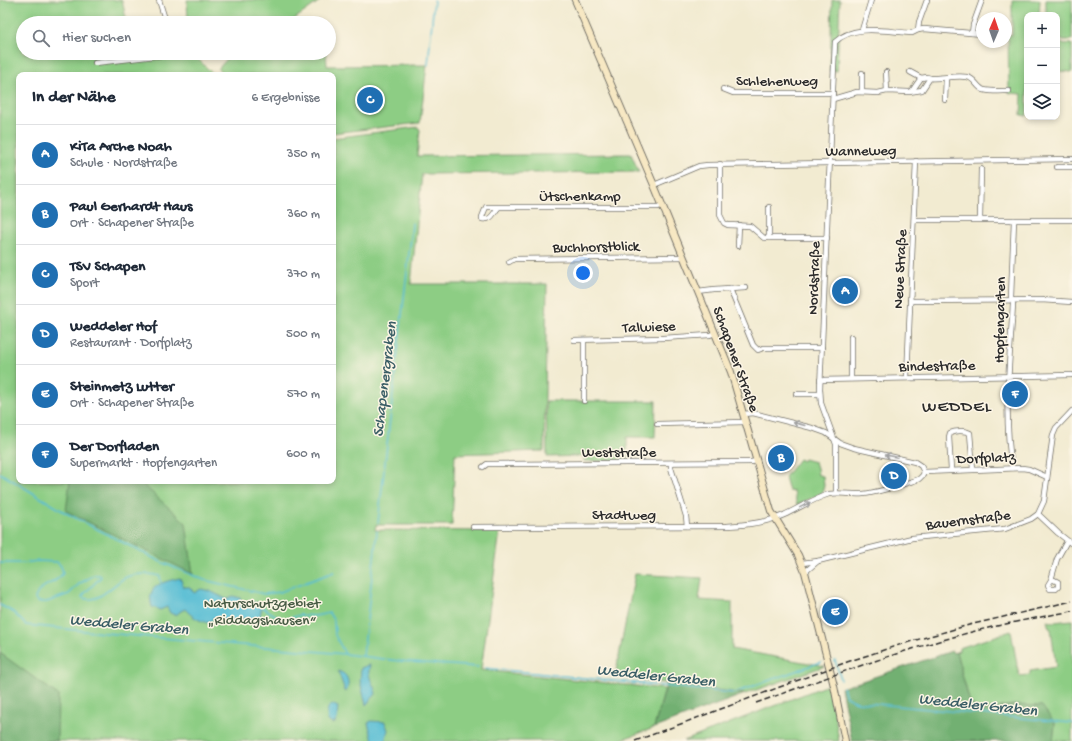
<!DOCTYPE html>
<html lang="de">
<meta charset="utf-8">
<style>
:root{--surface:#fff;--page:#f6f6f7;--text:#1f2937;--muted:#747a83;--line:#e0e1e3;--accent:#1f6fb2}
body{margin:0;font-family:"Gochi Hand",sans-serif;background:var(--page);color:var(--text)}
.controls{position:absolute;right:12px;top:12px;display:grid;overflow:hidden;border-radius:8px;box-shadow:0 2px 6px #0003}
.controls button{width:36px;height:36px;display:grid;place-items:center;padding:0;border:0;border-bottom:1px solid var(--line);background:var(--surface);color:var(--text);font:20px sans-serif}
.compass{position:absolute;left:976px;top:12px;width:36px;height:36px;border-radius:50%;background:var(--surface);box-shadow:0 2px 6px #0003;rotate:2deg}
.you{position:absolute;left:583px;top:273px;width:14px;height:14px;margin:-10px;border:3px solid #fff;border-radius:50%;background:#1a73e8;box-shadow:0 0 0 6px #1a73e833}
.badge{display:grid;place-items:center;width:26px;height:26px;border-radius:50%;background:var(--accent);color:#fff;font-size:13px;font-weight:700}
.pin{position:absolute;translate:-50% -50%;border:2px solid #fff;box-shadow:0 1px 4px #0006}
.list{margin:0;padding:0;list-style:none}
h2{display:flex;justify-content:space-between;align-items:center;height:52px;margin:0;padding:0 16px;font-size:17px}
h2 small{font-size:13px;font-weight:400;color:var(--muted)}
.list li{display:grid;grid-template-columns:26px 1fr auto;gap:12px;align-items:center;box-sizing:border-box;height:60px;padding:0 16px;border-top:1px solid var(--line)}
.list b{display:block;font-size:15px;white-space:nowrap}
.list p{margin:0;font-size:13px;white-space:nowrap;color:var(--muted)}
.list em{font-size:13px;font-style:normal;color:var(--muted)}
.icon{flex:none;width:22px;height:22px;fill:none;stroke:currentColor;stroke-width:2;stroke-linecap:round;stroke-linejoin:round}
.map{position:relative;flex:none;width:1072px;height:741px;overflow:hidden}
.search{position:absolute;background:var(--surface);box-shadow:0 2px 6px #0003;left:16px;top:16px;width:320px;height:44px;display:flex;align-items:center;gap:10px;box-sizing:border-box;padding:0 14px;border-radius:22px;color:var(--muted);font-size:15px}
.panel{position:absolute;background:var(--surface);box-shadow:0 2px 6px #0003;left:16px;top:72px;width:320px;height:412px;border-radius:8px}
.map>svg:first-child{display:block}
.green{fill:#8dcd84;stroke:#5c7c58}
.forest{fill:#72b072;stroke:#4e6e4e}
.water{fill:#57bdd4;stroke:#417480}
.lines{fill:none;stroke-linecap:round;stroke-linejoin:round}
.stream{stroke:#57bdd4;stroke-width:1.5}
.street-casing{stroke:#716e65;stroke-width:6}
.secondary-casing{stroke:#716e65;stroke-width:8}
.street{stroke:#fff;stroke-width:4.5}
.secondary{stroke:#f7e8c3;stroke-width:6}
.rail{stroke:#2b2b2b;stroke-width:1.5;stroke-dasharray:6 3;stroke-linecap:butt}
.oneway{stroke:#a0a0a0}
.labels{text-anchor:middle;stroke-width:3;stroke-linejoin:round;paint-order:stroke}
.street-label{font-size:15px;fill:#2b2b2b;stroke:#fcf5e5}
.park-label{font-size:15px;fill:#485c46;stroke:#fcf5e5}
.water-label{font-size:16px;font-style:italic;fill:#3a5e66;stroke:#fcf5e5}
.quarter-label{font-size:17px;letter-spacing:1px;fill:#2b2b2b;stroke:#fcf5e5}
</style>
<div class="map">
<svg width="1072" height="741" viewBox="0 0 1072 741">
<rect width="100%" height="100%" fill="#fcf5e5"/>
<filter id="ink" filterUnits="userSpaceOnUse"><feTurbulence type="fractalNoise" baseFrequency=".025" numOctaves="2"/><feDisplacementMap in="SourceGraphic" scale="8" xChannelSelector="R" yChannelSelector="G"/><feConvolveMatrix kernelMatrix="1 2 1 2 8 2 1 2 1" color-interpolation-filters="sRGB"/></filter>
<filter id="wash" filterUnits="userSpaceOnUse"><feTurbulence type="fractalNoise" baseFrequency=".012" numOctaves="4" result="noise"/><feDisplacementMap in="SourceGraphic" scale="16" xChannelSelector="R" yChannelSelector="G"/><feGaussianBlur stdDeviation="0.9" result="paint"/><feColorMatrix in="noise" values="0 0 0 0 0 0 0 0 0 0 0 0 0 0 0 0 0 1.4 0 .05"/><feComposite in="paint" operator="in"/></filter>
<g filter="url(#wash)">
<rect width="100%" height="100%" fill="#f2ebd1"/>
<g class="green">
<path d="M0 0H122L127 23H23V53H138L139 56 165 53H192L214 75H19V481H333V138L418 127 420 130 417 156 631 154 639 172 422 174 411 284H547L544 451 455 454 452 525H376L375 530 500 531 481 670 665 689 654 728 617 741H0Z"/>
<path d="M187 0H321L289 23H188Z"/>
<path d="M832 0H840L837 71H830Z"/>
<path d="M1012 0H1040L1039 15H1027V116L1021 115 1022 94 1009 93 1008 35H1012Z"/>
<path d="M1046 0H1072V40H1057V15H1046Z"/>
<path d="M1057 43 1072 44V72L1057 71Z"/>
<path d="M232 53H326L327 66 427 65 420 123 333 133V75H224L218 69Z"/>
<path d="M546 401H656L655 437H627V461H584V456L547 457Z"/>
<path d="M799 459 803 461 804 459 815 462 817 468 818 475 823 476 824 486 822 493 797 505 794 492 789 491 785 477Z"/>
<path d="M635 574 702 578 699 600 732 602V649L825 666 745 694 615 676Z"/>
<path d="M1072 620V741H1053L1055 724 1012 705 981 711 970 703 956 652 959 651V648L1011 631 1019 676 1030 675V671L1056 667 1051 629 1049 628 1047 621 1054 622Z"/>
<path d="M830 684 839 741H684Z"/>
</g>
<g class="forest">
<path d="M70 481H139L186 523 193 574 66 511Z"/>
<path d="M952 651 953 653 956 652 970 703 981 711 1012 705 1042 706 1055 724 1053 741H852L841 688Z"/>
<path d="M0 653 58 695 57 741H0Z"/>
<path d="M667 683 745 694 654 728Z"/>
</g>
<g class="water">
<path d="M180 578 184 587H190L194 593 201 589 210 591 226 599 233 596 240 598 243 608 253 602 259 603 262 607 259 621 256 623 242 618 238 622 226 625 214 617 209 623C199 621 192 617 185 609L181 611 176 615 170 613 167 607 160 610 152 607C145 585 163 582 180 578Z"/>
<path d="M368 665H370C366 677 374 683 376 694L366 705 360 681 361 668Z"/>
<path d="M338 671C349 674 350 683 346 692L343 690 344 688Z"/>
<path d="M332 704 338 707 337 719 335 723 332 724 328 721C327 714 325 709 332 704Z"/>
<path d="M371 721 385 722 388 730 385 741H373L368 723Z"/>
</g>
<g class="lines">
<g class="stream">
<path d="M428 65 434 0"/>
<path d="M411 235 412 223"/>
<path d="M0 473 66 513 161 562 204 580 264 594 280 592 334 572"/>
<path d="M378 523 411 237"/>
<path d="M0 563H24L37 561 57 562 61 566 63 573C56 585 39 583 35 599L38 602H47L69 594 79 584 94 575H100L101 577 84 594 82 597C98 607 115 580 129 576 140 573 149 573 160 576L161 583"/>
<path d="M0 605 13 612 26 625 105 633 345 654 399 661 478 667"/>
<path d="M261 608 262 607 278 617 287 619 300 615 315 616 329 613 334 621 335 635 345 654"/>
<path d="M363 656 377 531"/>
<path d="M835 660 841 680"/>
<path d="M484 668 734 693 821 662"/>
<path d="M843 687 846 697 857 702 1072 723"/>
</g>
</g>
</g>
<g filter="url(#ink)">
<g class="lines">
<defs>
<g id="street">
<path d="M159 0 164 16 168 23"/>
<path d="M862 30 871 0"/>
<path d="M918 30 919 22 927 0"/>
<path d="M972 33 973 25 982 0"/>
<path d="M1006 36H1008"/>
<path d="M95 63 181 53"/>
<path d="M886 72 887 91"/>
<path d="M910 72 921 78"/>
<path d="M862 73V92"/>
<path d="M723 89 733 93H833"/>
<path d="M912 91 921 78 927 77 930 78"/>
<path d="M833 99 857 92 878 93 887 91 909 92 922 90 930 78C942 79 955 75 967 77 975 78 977 88 984 90 992 92 1002 91 1009 91"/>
<path d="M945 100 946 78"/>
<path d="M720 164V215L724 223 728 225 750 226 764 238H827"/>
<path d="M1057 167H1072"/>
<path d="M654 185 699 166 708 165 1072 159"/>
<path d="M499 207H486L482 217V219C492 221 493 213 499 207H658L662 205"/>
<path d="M769 207V238"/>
<path d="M980 219 981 169"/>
<path d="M914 220H1072"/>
<path d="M738 246 739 225"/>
<path d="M509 262 514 259 683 257"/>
<path d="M730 289 753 345 758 350 763 348H822"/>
<path d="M698 292 714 290 746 288"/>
<path d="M910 301 1041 300 1072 302"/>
<path d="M574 340 663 338 710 335 715 333"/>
<path d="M584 340V401"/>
<path d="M907 378 916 161"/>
<path d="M851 379V337"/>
<path d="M820 380 1072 375"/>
<path d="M796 394H820"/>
<path d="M744 414 753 413 812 428 826 433 840 443 854 448 915 462 921 466 924 472"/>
<path d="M657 424 746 422"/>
<path d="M671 463V468L686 516 687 526"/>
<path d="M483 467 487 464 751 462 757 461"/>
<path d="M1012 468C1003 414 1010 358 1013 304L1011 297 1014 220"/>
<path d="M951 470 949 437 950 433C955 431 964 430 970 433L973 469"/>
<path d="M924 472 1022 468 1029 469 1047 477"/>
<path d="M836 493V444L821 403 820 389 835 42C855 23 887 32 912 33L918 30 924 29 982 34"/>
<path d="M1038 514 1058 533 1072 544"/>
<path d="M473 527 727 526C746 525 766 523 784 515 799 508 813 499 829 494 840 492 852 495 863 494 882 492 901 485 919 479L923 475 924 472"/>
<path d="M802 563 818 561 912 538 1005 529 1031 519 1038 514 1044 501 1053 435 1056 428 1072 411"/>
<path d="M805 572 818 561"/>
<path d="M1051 580H1054L1058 582V587L1056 589H1050L1048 585 1051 580 1057 559 1067 541"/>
</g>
<path id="secondary" d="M575 0 654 185 731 372 771 511 798 555 805 572 834 686 845 741"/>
</defs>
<use href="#street" class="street-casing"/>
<use href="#secondary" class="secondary-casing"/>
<use href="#street" class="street"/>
<use href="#secondary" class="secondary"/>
<g class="rail">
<path d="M756 703C820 680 884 656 950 638 990 626 1031 619 1072 611"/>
<path d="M635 741 847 662 902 644 969 625 1072 601"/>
</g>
</g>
<defs><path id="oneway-shaft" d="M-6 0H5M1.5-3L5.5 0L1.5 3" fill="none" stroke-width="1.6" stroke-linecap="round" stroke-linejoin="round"/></defs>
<g class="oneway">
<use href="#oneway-shaft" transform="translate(799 424) rotate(-166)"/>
<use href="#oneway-shaft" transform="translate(891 456) rotate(-168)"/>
<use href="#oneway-shaft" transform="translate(805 505) rotate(-26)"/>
</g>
</g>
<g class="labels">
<g class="street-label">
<text x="777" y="85">Schlehenweg</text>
<text transform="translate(861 150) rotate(-1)" y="5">Wanneweg</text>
<text x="580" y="200">Ütschenkamp</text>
<text transform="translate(596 246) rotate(-1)" y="5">Buchhorstblick</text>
<text transform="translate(899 269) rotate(-87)" y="5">Neue Straße</text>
<text transform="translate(813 278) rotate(-88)" y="5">Nordstraße</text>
<text transform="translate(999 320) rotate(-89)" y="5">Hopfengarten</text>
<text transform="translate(649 326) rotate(-2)" y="5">Talwiese</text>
<text transform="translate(737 359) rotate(70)" y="5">Schapener Straße</text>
<text transform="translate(937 365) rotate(-1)" y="5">Bindestraße</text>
<text x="619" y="456">Weststraße</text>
<text transform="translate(986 457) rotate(-2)" y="5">Dorfplatz</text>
<text x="624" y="519">Stadtweg</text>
<text transform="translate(968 519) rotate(-7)" y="5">Bauernstraße</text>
</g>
<g class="park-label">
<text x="262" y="607">Naturschutzgebiet<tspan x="262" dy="17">„Riddagshausen“</tspan></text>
</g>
<g class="water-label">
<text transform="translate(383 379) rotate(-83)" y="6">Schapenergraben</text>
<text transform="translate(129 623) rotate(5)" y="6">Weddeler Graben</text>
<text transform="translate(656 674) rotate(6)" y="6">Weddeler Graben</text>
<text transform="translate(978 703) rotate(6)" y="6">Weddeler Graben</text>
</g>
<g class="quarter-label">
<text x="957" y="411">WEDDEL</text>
</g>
</g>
</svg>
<div class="controls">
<button>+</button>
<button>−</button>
<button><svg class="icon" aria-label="layers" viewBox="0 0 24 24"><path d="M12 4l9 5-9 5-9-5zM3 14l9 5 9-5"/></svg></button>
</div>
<svg class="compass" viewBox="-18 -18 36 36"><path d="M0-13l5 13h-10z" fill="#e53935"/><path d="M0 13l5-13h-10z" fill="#747a83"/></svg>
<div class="you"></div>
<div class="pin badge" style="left:845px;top:291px">A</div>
<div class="pin badge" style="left:781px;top:458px">B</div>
<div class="pin badge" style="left:370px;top:100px">C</div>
<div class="pin badge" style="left:894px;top:476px">D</div>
<div class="pin badge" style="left:835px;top:612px">E</div>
<div class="pin badge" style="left:1015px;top:394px">F</div>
<div class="search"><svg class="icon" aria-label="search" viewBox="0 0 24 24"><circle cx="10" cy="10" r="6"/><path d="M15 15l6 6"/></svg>Hier suchen</div>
<section class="panel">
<h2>In der Nähe<small>6 Ergebnisse</small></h2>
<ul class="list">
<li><span class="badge">A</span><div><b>KiTa Arche Noah</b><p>Schule · Nordstraße</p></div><em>350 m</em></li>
<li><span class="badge">B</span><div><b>Paul Gerhardt Haus</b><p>Ort · Schapener Straße</p></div><em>360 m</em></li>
<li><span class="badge">C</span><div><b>TSV Schapen</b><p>Sport</p></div><em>370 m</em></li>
<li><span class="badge">D</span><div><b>Weddeler Hof</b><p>Restaurant · Dorfplatz</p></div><em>500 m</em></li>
<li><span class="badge">E</span><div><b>Steinmetz Lutter</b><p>Ort · Schapener Straße</p></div><em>570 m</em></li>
<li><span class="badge">F</span><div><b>Der Dorfladen</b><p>Supermarkt · Hopfengarten</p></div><em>600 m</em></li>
</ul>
</section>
</div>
